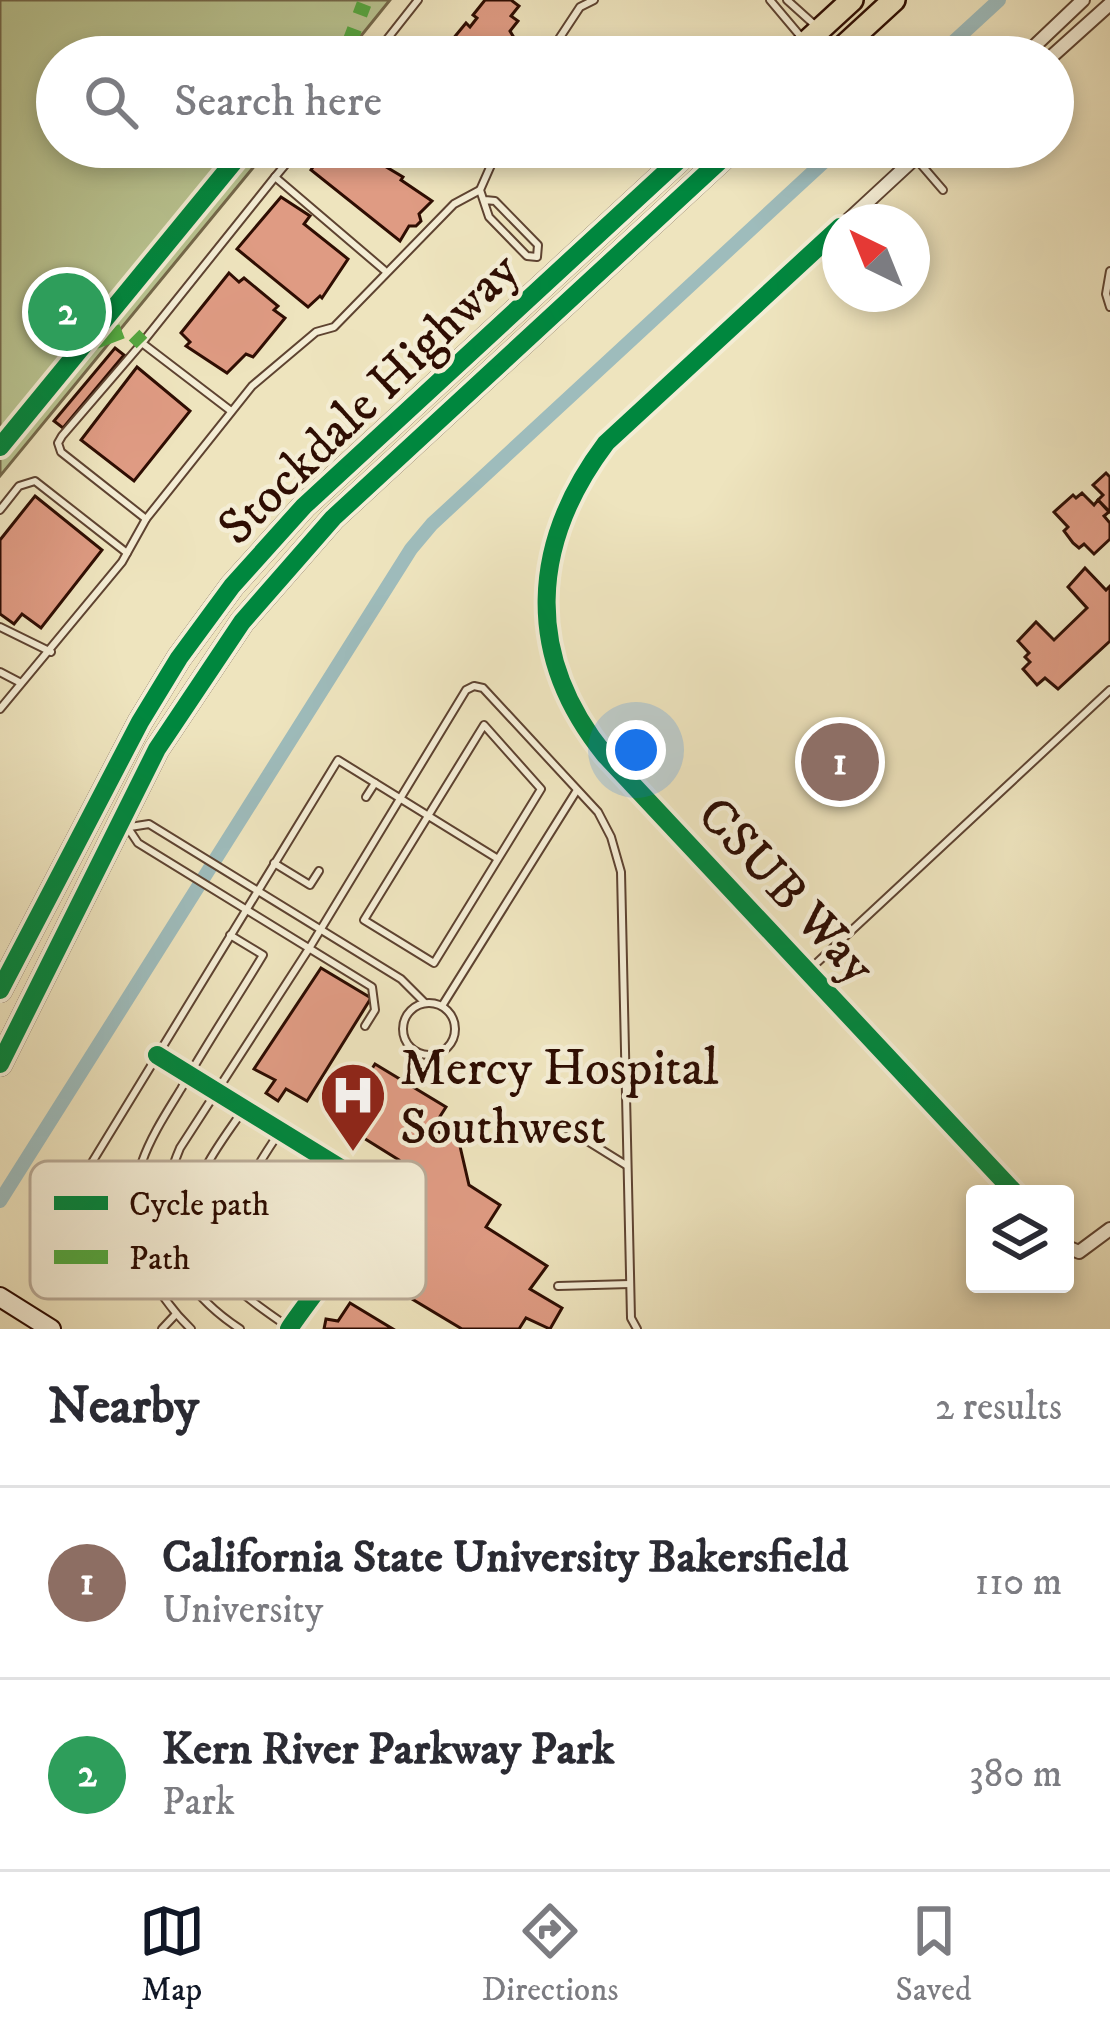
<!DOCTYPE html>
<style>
:root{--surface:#fff;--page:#f2f2f3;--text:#2b2b33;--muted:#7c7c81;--line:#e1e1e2;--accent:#111827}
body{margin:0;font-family:"IM FELL DW Pica",serif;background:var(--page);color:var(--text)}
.controls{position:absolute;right:36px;bottom:36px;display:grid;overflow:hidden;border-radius:12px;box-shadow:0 6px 18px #0003}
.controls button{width:108px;height:108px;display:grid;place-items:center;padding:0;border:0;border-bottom:3px solid var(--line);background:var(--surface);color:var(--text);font:60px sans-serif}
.compass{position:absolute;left:822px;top:204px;width:108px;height:108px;border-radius:50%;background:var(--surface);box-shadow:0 6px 18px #0003;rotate:317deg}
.you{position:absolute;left:636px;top:750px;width:42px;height:42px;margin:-30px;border:9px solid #fff;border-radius:50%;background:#1a73e8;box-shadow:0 0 0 18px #1a73e833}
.badge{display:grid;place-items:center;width:78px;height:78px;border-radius:50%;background:var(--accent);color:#fff;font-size:39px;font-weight:700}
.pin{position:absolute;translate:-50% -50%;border:6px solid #fff;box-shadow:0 3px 12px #0006}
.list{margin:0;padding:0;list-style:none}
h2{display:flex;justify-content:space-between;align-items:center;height:156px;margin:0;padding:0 48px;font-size:51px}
h2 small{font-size:39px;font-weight:400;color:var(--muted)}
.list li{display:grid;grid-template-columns:78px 1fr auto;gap:36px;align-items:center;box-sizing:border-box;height:192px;padding:0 48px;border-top:3px solid var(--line)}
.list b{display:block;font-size:45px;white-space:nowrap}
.list p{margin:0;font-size:39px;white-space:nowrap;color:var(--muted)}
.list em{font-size:39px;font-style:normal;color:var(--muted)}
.icon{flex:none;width:66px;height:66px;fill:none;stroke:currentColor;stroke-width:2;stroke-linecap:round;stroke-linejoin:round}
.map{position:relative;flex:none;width:1110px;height:1329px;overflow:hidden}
.search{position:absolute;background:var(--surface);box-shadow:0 6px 18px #0003;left:36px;right:36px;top:36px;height:132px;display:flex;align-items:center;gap:30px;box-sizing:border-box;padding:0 42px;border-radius:66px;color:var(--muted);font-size:45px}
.sheet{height:540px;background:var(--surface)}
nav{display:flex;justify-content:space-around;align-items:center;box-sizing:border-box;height:168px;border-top:3px solid var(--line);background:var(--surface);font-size:33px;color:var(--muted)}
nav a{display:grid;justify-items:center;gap:6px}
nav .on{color:var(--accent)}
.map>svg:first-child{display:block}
.green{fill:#b9c491;stroke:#74684a;stroke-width:3}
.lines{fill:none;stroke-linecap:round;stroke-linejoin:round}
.canal{stroke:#9ebcbc;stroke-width:14}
.building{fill:#df9b83;stroke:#2e0d02;stroke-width:3}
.service-casing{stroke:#5e4331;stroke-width:10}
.minor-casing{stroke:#5e4331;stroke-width:16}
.secondary-casing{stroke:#2e0d02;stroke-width:22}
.primary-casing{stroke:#2e0d02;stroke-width:26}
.service{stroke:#f4edd5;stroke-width:6}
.minor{stroke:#f4edd5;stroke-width:12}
.secondary{stroke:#f4edd5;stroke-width:18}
.primary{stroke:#eee4be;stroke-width:21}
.quiet{stroke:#54a840;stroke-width:15;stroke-dasharray:30 15;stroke-linecap:butt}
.cycleway-casing{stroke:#f4edd5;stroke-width:26}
.cycleway{stroke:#00873e;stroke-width:18}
.labels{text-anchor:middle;stroke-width:9;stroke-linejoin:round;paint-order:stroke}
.street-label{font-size:51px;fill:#2e0d02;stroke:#f4edd5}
.poi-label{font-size:51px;fill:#2e0d02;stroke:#f4edd5;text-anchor:start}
.key{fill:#f4edd5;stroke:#b9aa96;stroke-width:3}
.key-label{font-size:33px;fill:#2e0d02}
</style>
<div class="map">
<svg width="1110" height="1329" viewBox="0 0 1110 1329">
<rect width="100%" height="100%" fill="#eee4be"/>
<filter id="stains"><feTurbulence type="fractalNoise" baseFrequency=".00167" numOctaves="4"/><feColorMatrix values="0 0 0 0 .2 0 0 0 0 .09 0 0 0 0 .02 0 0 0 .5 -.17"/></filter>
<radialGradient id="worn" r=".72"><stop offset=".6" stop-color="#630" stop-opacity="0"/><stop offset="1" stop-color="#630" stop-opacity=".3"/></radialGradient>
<path class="green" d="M0 0H390L344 57H57V147H270L0 476Z"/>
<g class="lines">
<g class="canal">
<path d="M937 57 999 0"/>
<path d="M0 1201 411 549 432 524 840 147"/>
</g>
</g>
<g class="building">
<path d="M485 0H511L519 6 511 16 518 21 510 31 516 41 512 51 520 57H438L466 23 470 27 477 18 473 15Z"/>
<path d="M326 147H366L385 162 383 165 403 177 401 180 432 201 419 214 421 221 416 226H409L400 241 311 170Z"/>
<path d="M281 197 310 216 304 224 348 259 322 298 320 296 308 307 237 249Z"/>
<path d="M229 273 239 282 244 278 278 306 274 310 285 318 253 357 246 354 227 373 186 346 190 342 181 333Z"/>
<path d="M115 348 124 355 63 428 54 421Z"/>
<path d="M137 367 190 411 134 481 81 440Z"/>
<path d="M1106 473 1110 477V512L1098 500 1103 495 1093 485Z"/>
<path d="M1082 493 1094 505 1098 500 1109 512 1104 516 1110 523V539L1094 554 1084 544 1079 548 1073 543 1064 531 1068 527 1054 512 1073 495 1076 498Z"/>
<path d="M35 496 102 550 41 628 22 614 14 624 0 614V540Z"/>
<path d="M1085 568 1106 590 1110 586V641L1058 689 1045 678 1037 685 1023 669 1030 662 1025 657 1029 653 1018 641 1036 622 1054 640 1087 608 1068 587Z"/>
<path d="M321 968 371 998 307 1101 286 1089 278 1101 266 1093 275 1080 254 1069Z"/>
<path d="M375 1064 446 1107 432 1129 459 1142 469 1185 500 1205 486 1227 547 1266 530 1289 562 1308 550 1329 526 1318 519 1329H462L367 1272 410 1202 396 1184 399 1160 338 1122Z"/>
<path d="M350 1303 393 1329H324L326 1319 338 1321Z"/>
</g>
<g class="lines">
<defs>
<g id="service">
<path d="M770 0 802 38"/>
<path d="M787 0 817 27"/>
<path d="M373 57 418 0"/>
<path d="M547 57 580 7 594 0"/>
<path d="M300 147 275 177 384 270"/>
<path d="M906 147 943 190"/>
<path d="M485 200 495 201 538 245 537 257 527 256 489 217 480 190 499 147"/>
<path d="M1110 271 1106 294 1110 307"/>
<path d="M142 343 275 177"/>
<path d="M0 510 19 486 35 481 127 553"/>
<path d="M146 519 61 452 58 443 62 436 142 343 231 411"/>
<path d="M0 627 51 652"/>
<path d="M0 672 21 683"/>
<path d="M0 709 122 562 146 519 252 386 316 332 334 327 454 204 480 190"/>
<path d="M366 797 375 783"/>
<path d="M126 825 138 843 372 987 375 1010 365 1026"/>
<path d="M130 827 149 824 401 979 425 1003"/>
<path d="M274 863 310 885 319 871"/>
<path d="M808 971 1110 690"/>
<circle cx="429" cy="1029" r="26"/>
<path d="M442 1006 577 790"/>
<path d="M157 1055 342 1169C352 1177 361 1185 364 1199 369 1229 306 1302 289 1329"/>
<path d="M243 1110C231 1128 217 1146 207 1165 166 1243 234 1290 290 1328"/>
<path d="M560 1124 626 1165"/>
<path d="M279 1133C219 1221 228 1232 314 1292"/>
<path d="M313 1152C272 1218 270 1217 335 1261"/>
<path d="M136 1194 91 1164 338 760 498 859 434 963 364 920 484 725 541 789 498 859"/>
<path d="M558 1286 630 1284"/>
<path d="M162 1329 176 1314"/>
<path d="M191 1329C146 1286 122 1224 142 1162 151 1136 167 1112 181 1089 207 1043 236 1000 263 955L230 935"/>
<path d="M240 1329C173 1285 147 1223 180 1148L310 947 466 690 474 686 483 688 598 812 611 837 621 872 631 1318 637 1329"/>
</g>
<g id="minor">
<path d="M1023 57 1083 0"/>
<path d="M1051 57 1110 4"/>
<path d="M846 222 927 147"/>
<path d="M840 227 606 443C530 544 524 655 605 755L1016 1194"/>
<path d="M1065 1246 1079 1252 1110 1229"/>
</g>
<path id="secondary" d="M0 1297 51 1329"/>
<g id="primary">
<path d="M790 57 852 0"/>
<path d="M832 57 894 0"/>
<path d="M0 990 140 722 179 658 232 586 304 506 693 147"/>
<path d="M0 1064 157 749 242 622 333 518 735 147"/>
</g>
</defs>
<use href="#service" class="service-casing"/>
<use href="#minor" class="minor-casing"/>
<use href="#secondary" class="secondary-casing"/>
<use href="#primary" class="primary-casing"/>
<use href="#service" class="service"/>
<use href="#minor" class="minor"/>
<use href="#secondary" class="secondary"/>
<use href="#primary" class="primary"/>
<g class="quiet">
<path d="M344 57 364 4"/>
<path d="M94 342 128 329 142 343"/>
</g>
<defs>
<g id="cycleway">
<path d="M840 227 606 443C530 544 524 655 605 755L1016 1194"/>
<path d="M0 447 246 147"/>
<path d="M0 990 140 722 179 658 232 586 304 506 693 147"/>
<path d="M157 1055 342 1169C352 1177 361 1185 364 1199 369 1229 306 1302 289 1329"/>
<path d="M0 1064 157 749 242 622 333 518 735 147"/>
</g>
</defs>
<use href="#cycleway" class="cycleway-casing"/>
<use href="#cycleway" class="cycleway"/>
</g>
<defs>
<symbol id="hospital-pin" viewBox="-11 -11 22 30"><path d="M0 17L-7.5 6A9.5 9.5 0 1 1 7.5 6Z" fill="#8f2418" stroke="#f4edd5"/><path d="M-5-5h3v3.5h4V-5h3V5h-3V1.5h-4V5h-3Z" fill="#fff"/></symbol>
</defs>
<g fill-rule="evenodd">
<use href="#hospital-pin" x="315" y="1057" width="76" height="104"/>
</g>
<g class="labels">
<g class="street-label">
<text transform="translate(367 397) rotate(-44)" y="18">Stockdale Highway</text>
<text transform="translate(788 889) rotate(47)" y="18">CSUB Way</text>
</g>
<g class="poi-label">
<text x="400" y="1084">Mercy Hospital<tspan x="400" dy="59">Southwest</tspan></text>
</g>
</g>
<rect x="30" y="1161" width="396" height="138" rx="18" class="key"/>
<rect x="54" y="1196" width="54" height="14" fill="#00873e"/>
<rect x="54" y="1250" width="54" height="14" fill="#54a840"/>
<g class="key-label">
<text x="129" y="1215">Cycle path</text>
<text x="129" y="1269">Path</text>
</g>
<rect width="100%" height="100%" filter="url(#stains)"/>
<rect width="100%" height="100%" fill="url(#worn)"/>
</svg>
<div class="controls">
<button><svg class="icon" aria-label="layers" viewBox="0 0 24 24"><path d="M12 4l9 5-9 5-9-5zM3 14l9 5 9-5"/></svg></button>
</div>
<svg class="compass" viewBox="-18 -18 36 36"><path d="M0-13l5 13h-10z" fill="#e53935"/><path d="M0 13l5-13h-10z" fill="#7c7c81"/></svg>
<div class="you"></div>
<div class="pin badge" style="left:840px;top:762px;background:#8d6e63">1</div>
<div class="pin badge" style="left:67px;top:312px;background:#2e9e5b">2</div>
<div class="search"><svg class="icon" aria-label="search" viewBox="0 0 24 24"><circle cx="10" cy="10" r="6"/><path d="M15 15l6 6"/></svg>Search here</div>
</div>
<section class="sheet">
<h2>Nearby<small>2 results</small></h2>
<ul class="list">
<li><span class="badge" style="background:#8d6e63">1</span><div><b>California State University Bakersfield</b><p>University</p></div><em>110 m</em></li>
<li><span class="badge" style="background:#2e9e5b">2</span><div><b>Kern River Parkway Park</b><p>Park</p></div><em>380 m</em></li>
</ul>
</section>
<nav>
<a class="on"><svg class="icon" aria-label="map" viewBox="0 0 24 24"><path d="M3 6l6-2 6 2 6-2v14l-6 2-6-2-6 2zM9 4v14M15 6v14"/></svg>Map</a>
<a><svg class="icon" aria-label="directions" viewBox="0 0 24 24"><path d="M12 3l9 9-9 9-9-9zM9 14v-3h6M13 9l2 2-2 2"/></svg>Directions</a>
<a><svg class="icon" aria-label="saved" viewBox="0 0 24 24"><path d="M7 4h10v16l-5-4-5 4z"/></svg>Saved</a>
</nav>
